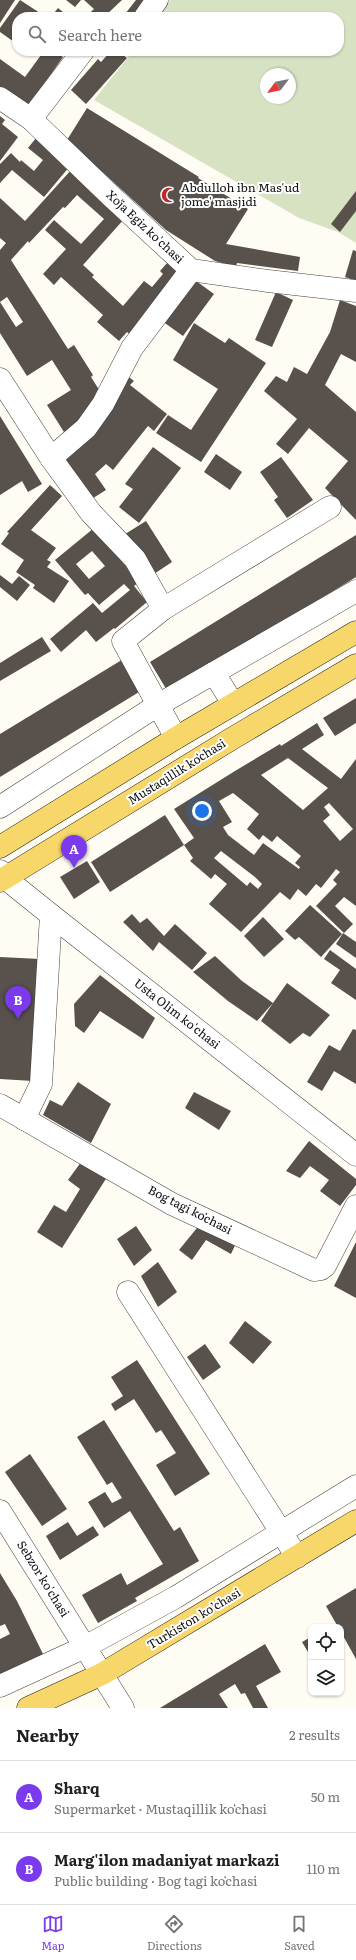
<!DOCTYPE html>
<meta charset="utf-8">
<style>
:root{--surface:#fff;--page:#f6f6f6;--text:#202124;--muted:#757577;--line:#e0e0e0;--accent:#7c3aed}
body{margin:0;font-family:Literata,serif;background:var(--page);color:var(--text)}
.controls{position:absolute;right:12px;bottom:12px;display:grid;overflow:hidden;border-radius:8px;box-shadow:0 1px 3px #0004}
.controls button{width:36px;height:36px;display:grid;place-items:center;padding:0;border:0;border-bottom:1px solid var(--line);background:var(--surface);color:var(--text);font:20px sans-serif}
.compass{position:absolute;left:260px;top:68px;width:36px;height:36px;border-radius:50%;background:var(--surface);box-shadow:0 1px 3px #0004;rotate:238deg}
.you{position:absolute;left:202px;top:811px;width:14px;height:14px;margin:-10px;border:3px solid #fff;border-radius:50%;background:#1a73e8;box-shadow:0 0 0 6px #1a73e833}
.badge{display:grid;place-items:center;width:26px;height:26px;border-radius:50%;background:var(--accent);color:#fff;font-size:13px;font-weight:700}
.pin{position:absolute;translate:-50% -33px;filter:drop-shadow(0 1px 2px #0008)}
.pin::after{content:'';position:absolute;top:21px;width:14px;height:12px;background:inherit;clip-path:polygon(0 0,100% 0,50% 100%)}
.list{margin:0;padding:0;list-style:none}
h2{display:flex;justify-content:space-between;align-items:center;height:52px;margin:0;padding:0 16px;font-size:17px}
h2 small{font-size:13px;font-weight:400;color:var(--muted)}
.list li{display:grid;grid-template-columns:26px 1fr auto;gap:12px;align-items:center;box-sizing:border-box;height:72px;padding:0 16px;border-top:1px solid var(--line)}
.list b{display:block;font-size:15px;white-space:nowrap}
.list p{margin:0;font-size:13px;white-space:nowrap;color:var(--muted)}
.list em{font-size:13px;font-style:normal;color:var(--muted)}
.icon{flex:none;width:22px;height:22px;fill:none;stroke:currentColor;stroke-width:2;stroke-linecap:round;stroke-linejoin:round}
.map{position:relative;flex:none;width:356px;height:1708px;overflow:hidden}
.search{position:absolute;background:var(--surface);box-shadow:0 1px 3px #0004;left:12px;right:12px;top:12px;height:44px;display:flex;align-items:center;gap:10px;box-sizing:border-box;padding:0 14px;border-radius:16px;color:var(--muted);font-size:15px}
.sheet{height:196px;background:var(--surface)}
nav{display:flex;justify-content:space-around;align-items:center;box-sizing:border-box;height:56px;border-top:1px solid var(--line);background:var(--surface);font-size:11px;color:var(--muted)}
nav a{display:grid;justify-items:center;gap:2px}
nav .on{color:var(--accent)}
.map>svg:first-child{display:block}
.cemetery{fill:#d7e2c3;fill-rule:evenodd}
.building{fill:#58514c;fill-rule:evenodd}
.lines{fill:none;stroke-linecap:round;stroke-linejoin:round}
.minor-casing{stroke:#434343;stroke-width:23}
.major-casing{stroke:#212121;stroke-width:23}
.minor{stroke:#fff;stroke-width:22}
.major{stroke:#f7d66a;stroke-width:22}
.labels{text-anchor:middle;stroke-width:4;stroke-linejoin:round;paint-order:stroke}
.poi-label{font-size:12px;fill:#101010;stroke:#fff;text-anchor:start}
.street-label{font-size:12px;fill:#101010;stroke:#fff}
</style>
<div class="map">
<svg width="356" height="1708" viewBox="0 0 356 1708">
<rect width="100%" height="100%" fill="#fffdf3"/>
<path class="cemetery" d="M170 0H356V243L338 232 299 218 94 100 133 51H339V17H158ZM266 74H290V98H266Z"/>
<g class="building">
<path d="M0 0H15L0 23Z"/>
<path d="M20 0 40 13 38 17H17V44L0 32V28Z"/>
<path d="M66 0H81L75 7Z"/>
<path d="M84 0H122L104 17H85L94 9Z"/>
<path d="M136 0H148L134 17H128L125 14Z"/>
<path d="M58 8 69 17H51Z"/>
<path d="M34 51H54L63 57 28 107 0 87V59L25 77 41 55Z"/>
<path d="M111 51H118L127 58 86 104 71 90 98 59 101 62Z"/>
<path d="M87 108 199 177 198 178 248 209 226 244 300 257 298 271 237 263 236 267 215 261 166 230 67 140Z"/>
<path d="M0 116 5 120 2 124 18 137 0 161Z"/>
<path d="M36 138 70 166 44 197 12 170 0 183V164L11 153 20 162 21 160 34 171 43 160 28 148Z"/>
<path d="M72 169 125 218 83 265 94 275 92 277 123 306 144 281 152 287 163 274 160 271 168 262 182 274 134 338 127 332 119 341 97 322 103 315 61 277 54 285 43 274 66 249 45 230 54 220 81 244 104 219 77 195 65 208 63 207 29 243 28 241 11 260 68 349 74 345 93 375 91 377 103 396 69 440 47 405 71 390 52 360 27 376 0 333V302L16 327 23 322 7 297 0 302V250L6 243 0 238V198L25 221Z"/>
<path d="M356 191V211L340 232 331 224Z"/>
<path d="M353 250 356 251V281L345 277Z"/>
<path d="M192 278 214 294 183 336 162 321Z"/>
<path d="M276 292 293 300 272 347 255 340Z"/>
<path d="M340 300 356 306V362L341 354 325 385 356 412V520L325 488 348 461 309 428 288 454 276 444 297 419 264 391 276 376 287 382 294 367 307 374 330 332Z"/>
<path d="M194 323 225 343 229 338 266 363 201 462 156 433 168 415 191 430 218 389 173 360Z"/>
<path d="M125 374 134 381 130 385 167 414 154 431 148 426 113 470 106 464 95 474 106 490 90 500 63 463 82 445Z"/>
<path d="M0 416 42 484 28 492 22 481 0 495Z"/>
<path d="M153 447 181 468 139 523 119 507 133 489 125 484Z"/>
<path d="M216 454 242 472 230 490 204 472Z"/>
<path d="M281 457 313 500 287 518 274 500 278 497 260 472Z"/>
<path d="M50 485 62 496 31 530 56 548 47 560 51 562 47 567 69 581 54 603 33 588 35 585 16 572 24 560 1 544 9 533 7 532Z"/>
<path d="M146 521 172 562 148 578 122 536Z"/>
<path d="M94 528 139 582 134 586 147 602 115 629 114 628 96 642 86 630 61 652 50 639 93 603 102 613 130 590 124 584 99 605 88 593 85 595 55 560ZM92 551 105 566 89 579 76 564Z"/>
<path d="M356 535V577L168 692 150 662Z"/>
<path d="M0 575 12 584 19 576 30 585 17 601 0 587Z"/>
<path d="M42 637 51 651 0 681V663Z"/>
<path d="M125 658 144 689 0 777V734Z"/>
<path d="M356 698V723L335 736 323 718Z"/>
<path d="M317 723 324 735 302 749 341 779 356 759V906L344 897 335 906 353 924 344 933 316 906 337 884 333 880 340 872 336 869 321 888 316 884 306 896 298 889 290 900 280 892 241 932 209 904 227 884 215 874 211 879 190 861 193 858 184 845 194 838 174 809 235 771 280 744 281 746ZM288 758 328 788 303 810 261 775ZM233 793 259 814 247 829 259 840 263 835 272 842 277 836 301 856 295 863 300 867 299 869 263 843 254 855 228 835 223 827 232 822 219 801ZM329 803 353 829 340 841 323 821 330 815 324 807ZM221 851 255 877 262 884 258 889 250 882 247 886 214 858Z"/>
<path d="M165 815 184 845 110 892 91 862Z"/>
<path d="M87 861 100 882 74 899 60 877Z"/>
<path d="M310 905 342 934 321 957 299 937 295 940 285 931Z"/>
<path d="M132 914 140 923 147 918 164 936 175 924 207 953 192 970 159 942 153 951 123 922Z"/>
<path d="M263 917 284 939 264 957 244 936Z"/>
<path d="M343 933 356 942V958L336 944Z"/>
<path d="M330 950 356 969V1000L331 983 340 970 324 959Z"/>
<path d="M215 956 242 981 273 1003 287 983 330 1015 310 1037 303 1033 290 1044 261 1021 273 1003 257 1021 228 1001 193 972Z"/>
<path d="M0 957 40 959 33 1081 0 1079Z"/>
<path d="M100 975 155 1018 143 1039 100 1011 84 1033 75 1026 74 1004Z"/>
<path d="M353 1029 356 1030V1084L334 1071 322 1091 307 1082 329 1045 340 1051Z"/>
<path d="M78 1082 111 1104 91 1143 43 1115 50 1100 62 1106Z"/>
<path d="M194 1092 231 1111 219 1130 185 1108Z"/>
<path d="M309 1141 356 1179V1185L340 1206 320 1191 329 1180 310 1166 300 1178 286 1171Z"/>
<path d="M84 1158 109 1174 62 1248 37 1232 54 1205 66 1212 80 1189 68 1180Z"/>
<path d="M201 1223 238 1239 231 1254 206 1240 192 1260 179 1250Z"/>
<path d="M136 1226 152 1250 134 1266 117 1239Z"/>
<path d="M356 1242V1298L334 1286Z"/>
<path d="M158 1262 177 1292 158 1307 141 1276Z"/>
<path d="M245 1321 272 1342 253 1364 229 1343Z"/>
<path d="M205 1344 221 1367 203 1380 187 1357Z"/>
<path d="M137 1360 210 1474 175 1496 156 1465 176 1453 161 1430 156 1433 134 1399 115 1411 111 1404 123 1396 111 1377Z"/>
<path d="M104 1420 174 1531 180 1527 199 1561 135 1598 137 1601 98 1623 82 1595 121 1573 127 1585 163 1564 130 1511 104 1528 88 1502 105 1492 112 1503 122 1498 112 1482 107 1485 77 1437Z"/>
<path d="M30 1454 67 1509 42 1526 5 1472Z"/>
<path d="M68 1522 77 1536 93 1526 99 1535 60 1560 46 1536Z"/>
<path d="M0 1573 17 1601 43 1654 0 1675V1639L10 1634 5 1624 0 1626Z"/>
<path d="M356 1588V1659L341 1632V1627H338L326 1606Z"/>
<path d="M311 1637V1657L302 1642Z"/>
<path d="M265 1644 281 1672 256 1686 268 1708H253L245 1693 241 1694 235 1684 219 1694 228 1708H160Z"/>
</g>
<g class="lines">
<defs>
<g id="minor">
<path d="M145 17 157 0"/>
<path d="M0 98 31 119 111 196 191 270 268 281 356 291"/>
<path d="M31 119 83 51"/>
<path d="M0 379 51 458 91 513 135 559 163 609 123 641 176 738"/>
<path d="M51 458 86 428 103 404 132 348 191 270"/>
<path d="M163 609 330 507"/>
<path d="M214 673 233 704"/>
<path d="M0 807 158 705 356 591"/>
<path d="M0 871 5 878 51 915 356 1155"/>
<path d="M0 1105 172 1204 314 1270 321 1269 325 1266 356 1206"/>
<path d="M24 1119 41 1084 51 915"/>
<path d="M128 1292 297 1557"/>
<path d="M0 1511 123 1708"/>
<path d="M0 1686 85 1647 176 1597 356 1486"/>
</g>
<g id="major">
<path d="M0 847 176 738 356 632"/>
<path d="M0 881 233 738 356 665"/>
<path d="M28 1708 102 1674 356 1521"/>
</g>
</defs>
<use href="#minor" class="minor-casing"/>
<use href="#major" class="major-casing"/>
<use href="#minor" class="minor"/>
<use href="#major" class="major"/>
</g>
<defs>
<symbol id="mosque-bare" viewBox="-9 -9 18 18"><path d="M3.5-4.9A6 6 0 1 0 3.5 4.9A5 5 0 1 1 3.5-4.9Z" fill="#c0272d" stroke="#fff" stroke-width="2.5" paint-order="stroke"/></symbol>
</defs>
<g fill-rule="evenodd">
<use href="#mosque-bare" x="158" y="184" width="22" height="22"/>
</g>
<g class="labels">
<g class="poi-label">
<text x="181" y="192">Abdulloh ibn Mas'ud<tspan x="181" dy="14">jome' masjidi</tspan></text>
</g>
<g class="street-label">
<text transform="translate(145 227) rotate(43)" y="4">Xoʻja Egiz ko'chasi</text>
<text transform="translate(177 772) rotate(-32)" y="4">Mustaqillik koʻchasi</text>
<text transform="translate(177 1014) rotate(38)" y="4">Usta Olim ko'chasi</text>
<text transform="translate(190 1210) rotate(27)" y="4">Bog tagi koʻchasi</text>
<text transform="translate(43 1579) rotate(58)" y="4">Sebzor ko'chasi</text>
<text transform="translate(194 1619) rotate(-31)" y="4">Turkiston ko’chasi</text>
</g>
</g>
</svg>
<div class="controls">
<button><svg class="icon" aria-label="locate" viewBox="0 0 24 24"><circle cx="12" cy="12" r="6"/><path d="M12 2v4M12 18v4M2 12h4M18 12h4"/></svg></button>
<button><svg class="icon" aria-label="layers" viewBox="0 0 24 24"><path d="M12 4l9 5-9 5-9-5zM3 14l9 5 9-5"/></svg></button>
</div>
<svg class="compass" viewBox="-18 -18 36 36"><path d="M0-13l5 13h-10z" fill="#e53935"/><path d="M0 13l5-13h-10z" fill="#757577"/></svg>
<div class="you"></div>
<div class="pin badge" style="left:74px;top:868px">A</div>
<div class="pin badge" style="left:18px;top:1019px">B</div>
<div class="search"><svg class="icon" aria-label="search" viewBox="0 0 24 24"><circle cx="10" cy="10" r="6"/><path d="M15 15l6 6"/></svg>Search here</div>
</div>
<section class="sheet">
<h2>Nearby<small>2 results</small></h2>
<ul class="list">
<li><span class="badge">A</span><div><b>Sharq</b><p>Supermarket · Mustaqillik koʻchasi</p></div><em>50 m</em></li>
<li><span class="badge">B</span><div><b>Marg'ilon madaniyat markazi</b><p>Public building · Bog tagi koʻchasi</p></div><em>110 m</em></li>
</ul>
</section>
<nav>
<a class="on"><svg class="icon" aria-label="map" viewBox="0 0 24 24"><path d="M3 6l6-2 6 2 6-2v14l-6 2-6-2-6 2zM9 4v14M15 6v14"/></svg>Map</a>
<a><svg class="icon" aria-label="directions" viewBox="0 0 24 24"><path d="M12 3l9 9-9 9-9-9zM9 14v-3h6M13 9l2 2-2 2"/></svg>Directions</a>
<a><svg class="icon" aria-label="saved" viewBox="0 0 24 24"><path d="M7 4h10v16l-5-4-5 4z"/></svg>Saved</a>
</nav>
